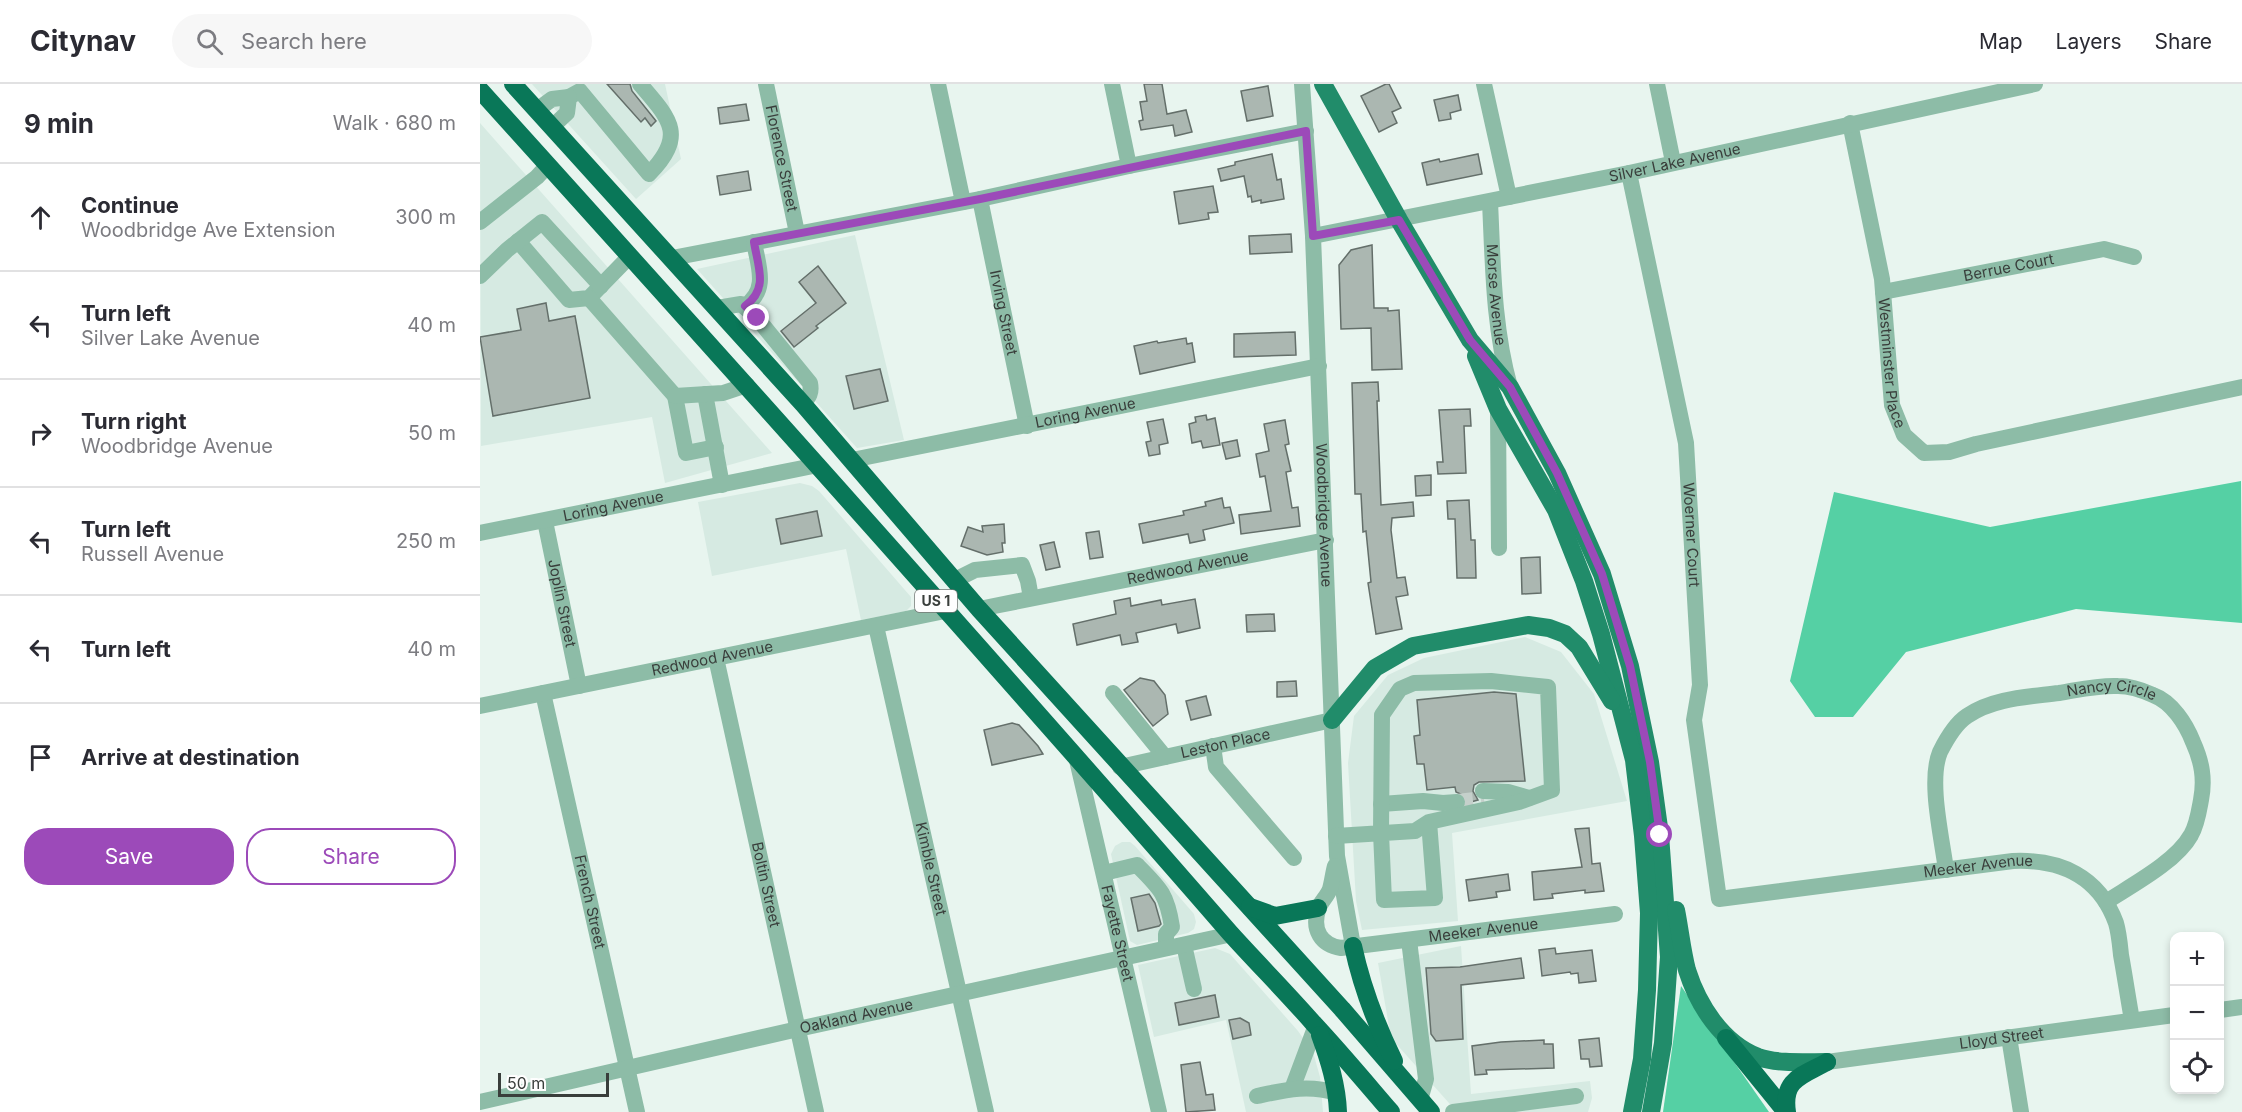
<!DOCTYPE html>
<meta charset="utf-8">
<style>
:root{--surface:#fff;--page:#f7f7f7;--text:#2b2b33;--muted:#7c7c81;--line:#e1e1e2;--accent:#9c4ab9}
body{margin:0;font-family:Inter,sans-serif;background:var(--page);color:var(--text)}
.controls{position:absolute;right:18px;bottom:18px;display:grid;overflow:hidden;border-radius:12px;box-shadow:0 3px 9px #0003}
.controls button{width:54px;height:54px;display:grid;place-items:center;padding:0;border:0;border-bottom:2px solid var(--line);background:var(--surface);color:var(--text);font:30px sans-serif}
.scale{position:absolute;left:18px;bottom:15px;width:111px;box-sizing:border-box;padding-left:6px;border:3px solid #393e3b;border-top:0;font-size:16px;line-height:21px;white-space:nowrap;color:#393e3b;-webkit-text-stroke:4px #fefefe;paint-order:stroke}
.stop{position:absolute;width:18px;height:18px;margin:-14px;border:4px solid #9c4ab9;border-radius:50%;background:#fff}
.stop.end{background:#9c4ab9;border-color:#fff;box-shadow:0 2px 6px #0008}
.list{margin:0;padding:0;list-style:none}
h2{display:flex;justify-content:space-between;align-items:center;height:78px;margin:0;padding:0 24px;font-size:26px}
h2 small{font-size:20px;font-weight:400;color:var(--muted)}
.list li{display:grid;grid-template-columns:39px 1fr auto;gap:18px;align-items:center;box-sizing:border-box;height:108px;padding:0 24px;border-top:2px solid var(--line)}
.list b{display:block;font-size:22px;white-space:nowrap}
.list p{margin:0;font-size:20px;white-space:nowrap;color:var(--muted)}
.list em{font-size:20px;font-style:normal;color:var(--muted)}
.actions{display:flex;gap:12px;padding:18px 24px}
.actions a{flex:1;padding:14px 0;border:2px solid var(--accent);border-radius:24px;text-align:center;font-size:21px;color:var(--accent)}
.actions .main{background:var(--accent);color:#fff}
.icon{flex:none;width:33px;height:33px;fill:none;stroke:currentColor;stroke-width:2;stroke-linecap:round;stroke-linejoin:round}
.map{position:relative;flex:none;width:1762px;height:1028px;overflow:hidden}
header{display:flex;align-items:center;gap:36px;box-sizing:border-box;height:84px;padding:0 30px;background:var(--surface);border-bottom:2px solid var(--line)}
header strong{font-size:28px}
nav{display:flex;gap:33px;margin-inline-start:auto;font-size:21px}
.search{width:420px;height:54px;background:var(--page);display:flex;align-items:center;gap:15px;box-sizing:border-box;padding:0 21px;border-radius:33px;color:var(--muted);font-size:22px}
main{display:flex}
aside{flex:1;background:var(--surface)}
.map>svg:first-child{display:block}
.built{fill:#d6eae2}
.forest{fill:#55d0a4}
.building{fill:#abb7b1;stroke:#646f6a;stroke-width:1.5}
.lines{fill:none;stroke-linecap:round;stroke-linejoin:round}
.minor-tunnel{stroke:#c5d0cb;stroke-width:16;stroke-dasharray:16 8;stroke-linecap:butt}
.minor{stroke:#8dbca7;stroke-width:16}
.major{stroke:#218c6a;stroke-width:18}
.highway{stroke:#097758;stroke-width:18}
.route{stroke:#9c4ab9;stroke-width:8}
.labels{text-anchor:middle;stroke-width:6;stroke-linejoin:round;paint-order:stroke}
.shield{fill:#fefefe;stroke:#747876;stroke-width:1.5}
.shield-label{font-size:14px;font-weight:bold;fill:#393e3b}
.street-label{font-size:15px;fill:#393e3b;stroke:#fefefe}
</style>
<header>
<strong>Citynav</strong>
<div class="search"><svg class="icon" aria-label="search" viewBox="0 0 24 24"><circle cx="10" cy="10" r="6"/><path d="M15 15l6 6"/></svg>Search here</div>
<nav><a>Map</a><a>Layers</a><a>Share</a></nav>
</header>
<main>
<aside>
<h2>9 min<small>Walk · 680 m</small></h2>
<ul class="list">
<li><svg class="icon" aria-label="ahead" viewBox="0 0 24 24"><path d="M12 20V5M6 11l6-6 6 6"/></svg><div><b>Continue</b><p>Woodbridge Ave Extension</p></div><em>300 m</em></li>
<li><svg class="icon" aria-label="left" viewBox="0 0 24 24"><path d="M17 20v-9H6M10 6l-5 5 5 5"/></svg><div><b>Turn left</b><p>Silver Lake Avenue</p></div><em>40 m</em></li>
<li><svg class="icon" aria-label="right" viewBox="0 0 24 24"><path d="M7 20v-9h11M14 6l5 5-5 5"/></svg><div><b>Turn right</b><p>Woodbridge Avenue</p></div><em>50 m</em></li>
<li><svg class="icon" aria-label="left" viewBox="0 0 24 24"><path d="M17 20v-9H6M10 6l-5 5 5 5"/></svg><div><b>Turn left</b><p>Russell Avenue</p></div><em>250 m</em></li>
<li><svg class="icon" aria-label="left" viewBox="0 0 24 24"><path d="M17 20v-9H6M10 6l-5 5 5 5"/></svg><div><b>Turn left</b></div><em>40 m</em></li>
<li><svg class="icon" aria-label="arrive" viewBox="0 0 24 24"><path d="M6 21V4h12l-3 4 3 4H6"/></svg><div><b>Arrive at destination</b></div></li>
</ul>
<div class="actions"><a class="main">Save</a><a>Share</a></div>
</aside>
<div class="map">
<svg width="1762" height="1028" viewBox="0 0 1762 1028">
<rect width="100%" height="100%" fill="#e8f5ef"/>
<g class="built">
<path d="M52 0H185L201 75 156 115Z"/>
<path d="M0 39 292 369 185 399 172 333 1 362Z"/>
<path d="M375 151 424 356 377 364 217 185Z"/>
<path d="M320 399 332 402 339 407 431 513V522L426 527 381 536 366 465 232 492 218 418Z"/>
<path d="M1045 553 1081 568 1114 610 1147 717 972 749 978 837 882 846 876 817 868 679 874 632 908 591 944 574Z"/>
<path d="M642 758H650L655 762 714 830 716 838 714 845 708 849 657 861 650 857 631 770 635 762Z"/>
<path d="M981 862 991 1010 1110 997 1112 1014 1108 1028H977L911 954 898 879Z"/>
<path d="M735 864 750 870 818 947 833 968 840 993 843 1028H766L746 936 674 953 658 881Z"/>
</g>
<g class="forest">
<path d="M1761 397 1762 539 1596 525 1426 568 1373 633H1335L1310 597 1354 408 1510 443Z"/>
<path d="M1201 902 1289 1028H1183Z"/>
</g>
<g class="building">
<path d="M127 0H150L152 7 176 37 171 42 165 34 161 38Z"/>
<path d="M664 0H682L687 30 706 26 712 48 695 52 693 41 661 46 659 37 663 36 660 18 667 17Z"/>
<path d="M906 0H909L921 24 912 28 917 39 899 48 881 12Z"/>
<path d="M788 2 793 32 767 37 761 7Z"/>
<path d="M978 11 981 26 970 29 971 35 959 37 954 16Z"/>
<path d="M266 20 269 36 240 40 238 24Z"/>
<path d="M792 70 797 96 801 95 804 115 781 119V116L772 118 771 112 768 113 764 92 741 97 738 85 755 81V78Z"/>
<path d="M998 70 1002 90 947 101 942 79 959 75 960 78Z"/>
<path d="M268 87 271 106 240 111 237 92Z"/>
<path d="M733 102 738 128 728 129 729 135 699 140 694 108Z"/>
<path d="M811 150 812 168 770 170 769 152Z"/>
<path d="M892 161 894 224H908V227L919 226 922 285 892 286 891 244 861 245 859 181 871 166Z"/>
<path d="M338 182 366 219 336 242 338 244 314 263 301 247 336 219 319 198Z"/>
<path d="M66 219 69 237 95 232 110 314 13 332 0 253 41 246 37 225Z"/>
<path d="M815 248 816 271 754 273V250Z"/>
<path d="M706 254 707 260 712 259 715 278 660 290 654 262 677 257 678 259Z"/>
<path d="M400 285 408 317 374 325 366 292Z"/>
<path d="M898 298 899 317H897L901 421 933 418 934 432 912 434 911 446 917 494 925 493 928 511 916 513 922 545 896 550 888 499 891 498 886 447 883 448 881 410H875L872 299Z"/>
<path d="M990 325 991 342H984L986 389 958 390 957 378H963L959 326Z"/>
<path d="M726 331 727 336 735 334 740 361 723 364 721 357 712 359 709 340 716 338 715 333Z"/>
<path d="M683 335 688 359 679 361 680 370 669 372 666 358 671 357 667 338Z"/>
<path d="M805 336 809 360 805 361 811 387 806 388 812 424 818 423 820 442 761 450 759 431 791 427 785 392 780 393 776 370 789 367 784 340Z"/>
<path d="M757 356 760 372 746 375 742 359Z"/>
<path d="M951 391V411L936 412 935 392Z"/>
<path d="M742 414 744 424 750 423 754 439 723 446 725 456 710 459 708 450 663 459 659 440 704 431 703 427 726 422 725 418Z"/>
<path d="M989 416 991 456H995L996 494H977L975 435H968L967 417Z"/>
<path d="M337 427 342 452 301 460 296 435Z"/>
<path d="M524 440 525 459H522L523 468 507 471 481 462 488 443 503 448 502 442Z"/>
<path d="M619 447 623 473 610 475 606 449Z"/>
<path d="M574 458 580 483 566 486 560 461Z"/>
<path d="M1060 473 1061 509 1042 510 1041 474Z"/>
<path d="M650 514 651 522 681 516 682 521 715 515 720 544 698 549 696 540 656 549 658 558 642 561 640 551 597 561 593 540 636 530 634 517Z"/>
<path d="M794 530 795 547 767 548 766 531Z"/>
<path d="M660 594 674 597 685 611 688 630 673 642 644 606Z"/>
<path d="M816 597 817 612 797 613V598Z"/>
<path d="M1014 608 1036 610 1045 697 999 698 994 701 993 707 998 716 987 719 985 712 976 708 975 703 947 706 944 680H937L934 652 940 651 937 616Z"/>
<path d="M726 612 731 631 711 636 706 617Z"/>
<path d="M532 639 539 641 558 662 563 670 512 681 504 646Z"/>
<path d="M1109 744 1112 780 1120 779 1124 807 1105 809V806L1072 810 1073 814 1054 816 1052 788 1102 783 1095 745Z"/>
<path d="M1028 790 1030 806 1016 808 1017 813 989 817 986 796Z"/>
<path d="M669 810 675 819 681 840 679 842 658 847 651 814Z"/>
<path d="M1075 864 1076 870 1112 866 1116 897 1099 899 1098 889 1091 890 1090 888 1062 892 1059 866Z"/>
<path d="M1041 874 1044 894 981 901 983 955 956 957 951 950 946 884 980 883Z"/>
<path d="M735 911 739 933 699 941 695 919Z"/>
<path d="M760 934 769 939 771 951 753 955 749 936Z"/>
<path d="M1119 954 1122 982 1110 983 1109 975H1101L1099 956Z"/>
<path d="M1064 956V960H1073L1074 984 1006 986 1007 990 995 991 992 962 1021 958Z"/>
<path d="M720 978 726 1011 733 1010 735 1026 706 1028 701 981Z"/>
</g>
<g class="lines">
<path class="minor-tunnel" d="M977 718 1004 715"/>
<g class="minor">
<path id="s1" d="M286 0 317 149"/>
<path d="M458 0 483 118"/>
<path d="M632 0 649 82"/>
<path id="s2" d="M822 0 833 152 857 772 873 862"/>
<path d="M1004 0 1029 113"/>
<path d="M1177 0 1193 78"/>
<path d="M89 13 100 7 169 90C207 51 190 35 160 0"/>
<path d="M57 26 72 15 89 13 87 29 72 43"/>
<path id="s3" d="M1370 39 1402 195 1412 321 1424 351 1444 369 1469 368 1496 360 1762 303"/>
<path id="s4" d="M1149 89 1206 359 1220 601 1214 636 1239 815 1533 777C1580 775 1619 792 1636 839 1639 849 1640 861 1641 871 1645 893 1648 914 1652 936"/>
<path id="s5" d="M500 115 547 342"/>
<path id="s6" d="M1010 118C1013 180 1013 242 1030 303"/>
<path d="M0 138 57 93 68 81"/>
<path id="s7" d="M833 152 1149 89 1555 0"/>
<path d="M38 157 89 216 109 214 150 172"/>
<path d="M192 174 500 115 649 82 826 47"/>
<path d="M0 192 27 166 62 138 121 202"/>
<path id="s8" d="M1403 208 1624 165 1654 173"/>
<path d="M109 214 195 312 206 369 236 363"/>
<path d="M265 222C289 205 278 182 274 158"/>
<path d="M237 224 261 220 277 234 330 299C332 309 329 313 323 320"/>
<path d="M225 310 242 401"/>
<path d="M195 312 243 309 267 301"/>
<path d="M1018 325 1019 464"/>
<path id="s9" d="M372 376 839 282"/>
<path id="s10" d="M65 437 99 602"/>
<path id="s11" d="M0 449 338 381"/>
<path d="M475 496 495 486 542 481 548 497 551 514"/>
<path id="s12" d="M499 525 846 456"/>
<path id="s13" d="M396 542 506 1028"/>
<path id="s14" d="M236 574 336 1028"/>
<path id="s15" d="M63 609 157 1028"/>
<path d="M633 609 685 673"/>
<path id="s16" d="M0 622 465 527"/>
<path d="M733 662 736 683 814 774"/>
<path id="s17" d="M596 672 679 1028"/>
<path id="s18" d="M640 683 852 636"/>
<path d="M1003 707 1028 708 1049 714"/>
<path d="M901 720 943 717 963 719 977 718"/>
<path d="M856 752 935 747 949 738 1039 718 1072 706 1068 603 1011 597 934 599 920 605 902 631 901 749 904 816 955 814 949 738"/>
<path id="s19" d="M855 782C853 789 852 798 850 805 847 813 840 818 838 826 832 846 841 861 861 864L1135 830"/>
<path id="s20" d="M1466 786C1462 754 1448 697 1460 668 1466 656 1475 640 1487 632 1513 614 1548 613 1579 609 1598 606 1618 601 1638 602 1649 602 1662 606 1673 611 1692 618 1706 640 1713 658 1722 678 1725 695 1721 716 1719 727 1717 741 1711 751 1696 778 1652 801 1626 818"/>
<path d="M624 789 657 781C680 804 687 810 692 843L686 850V864"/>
<path d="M929 856 946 995 940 1016"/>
<path d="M704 861 714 905"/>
<path d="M1740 926 1762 923"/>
<path d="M1529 953 1541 1028"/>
<path id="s21" d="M1347 978 1694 931"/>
<path d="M812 1005 836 941"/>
<path d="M777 1012C805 1006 828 1000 856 1009"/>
<path id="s22" d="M0 1018 318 945 752 850"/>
<path d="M973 1028 1096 1012"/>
</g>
<g class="major">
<path d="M843 0 919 136 990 256 1030 303 1077 389 1122 490 1150 582 1170 678 1180 751 1189 873 1183 959 1171 1028"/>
<path d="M996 272 1018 325 1076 426 1104 497 1121 550 1154 676 1163 752 1169 829 1167 906 1162 975 1152 1028"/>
<path d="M852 636 895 584 933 562 1048 541 1069 544 1085 550 1099 563 1132 617"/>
<path d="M1196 826C1200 846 1202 867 1207 886 1218 921 1242 959 1278 973 1298 980 1325 978 1347 978"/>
</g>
<g class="highway">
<path d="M33 0 323 320 499 525 862 925 951 1028"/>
<path d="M0 6C252 285 503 565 750 849 778 880 807 909 834 940 861 969 886 999 911 1028"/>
<path d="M770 823 795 832 838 824"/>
<path d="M873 862C882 904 895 938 914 977"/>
<path d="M840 951C849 976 857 1001 858 1028"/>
<path d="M1246 954 1306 1028"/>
<path d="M1307 1028C1302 995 1322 992 1347 978"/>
</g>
</g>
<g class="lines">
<path class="route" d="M277 234 265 222C289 205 278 183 274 158L500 115 826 47 833 152 919 136 990 256 1030 303 1077 389 1122 490 1150 582 1170 678 1180 751"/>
</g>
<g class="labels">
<rect class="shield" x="435" y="506" width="42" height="22" rx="4.5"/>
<g class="shield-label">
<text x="456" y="522">US 1</text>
</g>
<g class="street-label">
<text dy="5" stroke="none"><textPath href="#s1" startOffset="76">Florence Street</textPath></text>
<text dy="5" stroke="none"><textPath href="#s7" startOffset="369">Silver Lake Avenue</textPath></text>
<text dy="5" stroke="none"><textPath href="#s8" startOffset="128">Berrue Court</textPath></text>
<text dy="5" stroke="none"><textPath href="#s6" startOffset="93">Morse Avenue</textPath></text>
<text dy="5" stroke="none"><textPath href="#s5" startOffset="116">Irving Street</textPath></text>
<text dy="5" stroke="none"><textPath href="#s3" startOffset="244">Westminster Place</textPath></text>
<text dy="5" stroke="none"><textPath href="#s9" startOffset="238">Loring Avenue</textPath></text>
<text dy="5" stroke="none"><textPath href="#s11" startOffset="136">Loring Avenue</textPath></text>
<text dy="5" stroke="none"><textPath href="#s2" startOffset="432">Woodbridge Avenue</textPath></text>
<text dy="5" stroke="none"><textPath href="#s4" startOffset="368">Woerner Court</textPath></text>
<text dy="5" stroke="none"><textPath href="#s12" startOffset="213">Redwood Avenue</textPath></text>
<text dy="5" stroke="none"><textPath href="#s10" startOffset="84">Joplin Street</textPath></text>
<text dy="5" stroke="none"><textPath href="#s16" startOffset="237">Redwood Avenue</textPath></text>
<text dy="5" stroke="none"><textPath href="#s20" startOffset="314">Nancy Circle</textPath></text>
<text dy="5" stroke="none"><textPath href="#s18" startOffset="108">Leston Place</textPath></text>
<text dy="5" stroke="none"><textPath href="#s4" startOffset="996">Meeker Avenue</textPath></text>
<text dy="5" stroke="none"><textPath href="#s13" startOffset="249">Kimble Street</textPath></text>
<text dy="5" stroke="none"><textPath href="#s14" startOffset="232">Boltin Street</textPath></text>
<text dy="5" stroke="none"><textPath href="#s15" startOffset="214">French Street</textPath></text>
<text dy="5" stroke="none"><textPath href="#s19" startOffset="243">Meeker Avenue</textPath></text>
<text dy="5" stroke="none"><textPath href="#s17" startOffset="182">Fayette Street</textPath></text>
<text dy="5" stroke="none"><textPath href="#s22" startOffset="386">Oakland Avenue</textPath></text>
<text dy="5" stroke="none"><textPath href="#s21" startOffset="176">Lloyd Street</textPath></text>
</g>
</g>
</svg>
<div class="controls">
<button>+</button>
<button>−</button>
<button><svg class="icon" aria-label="locate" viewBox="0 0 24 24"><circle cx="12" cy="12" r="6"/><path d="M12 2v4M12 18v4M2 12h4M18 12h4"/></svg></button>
</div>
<div class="scale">50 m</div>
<div class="stop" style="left:1180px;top:751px"></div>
<div class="stop end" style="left:277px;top:234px"></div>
</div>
</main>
